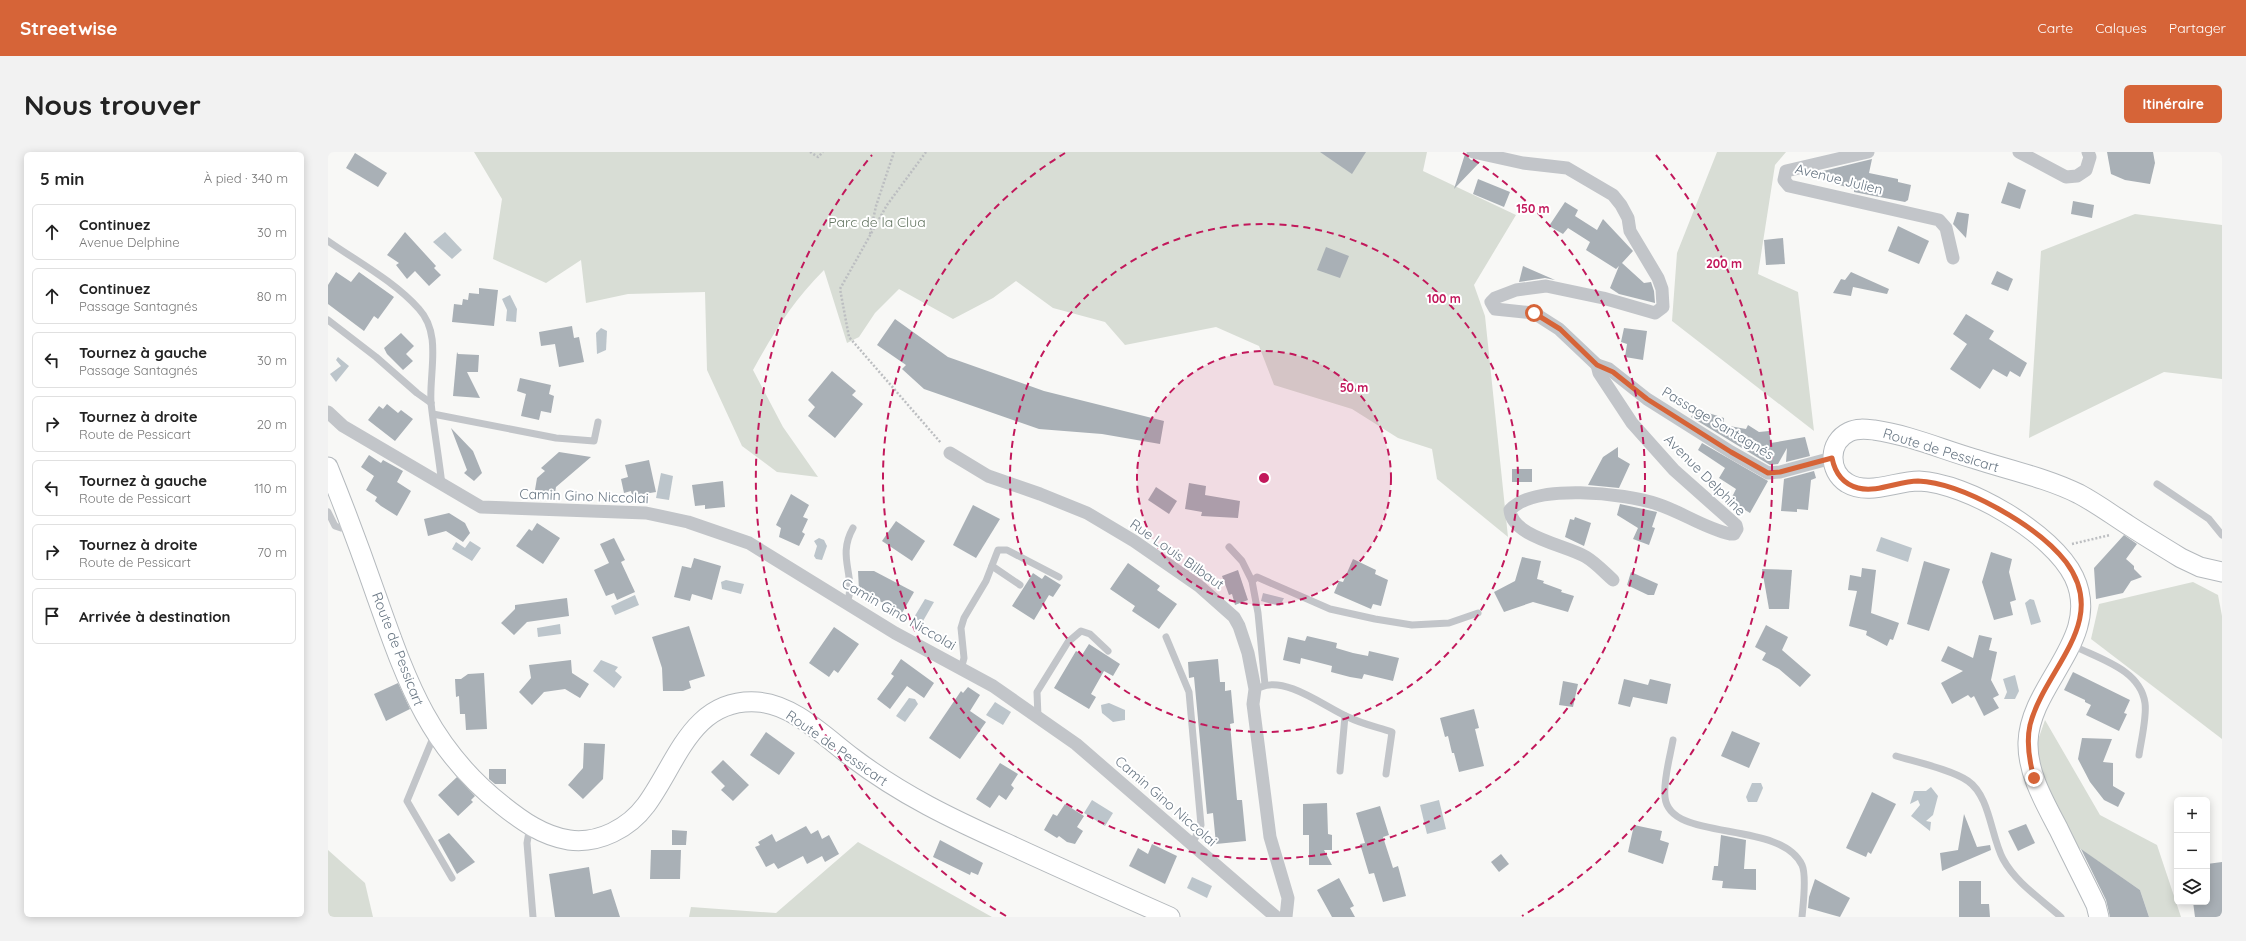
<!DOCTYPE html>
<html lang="fr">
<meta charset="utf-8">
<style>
:root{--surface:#fff;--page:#f2f2f2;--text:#222;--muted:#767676;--line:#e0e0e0;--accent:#d66438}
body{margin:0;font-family:Quicksand,sans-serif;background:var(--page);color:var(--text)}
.controls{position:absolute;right:12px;bottom:12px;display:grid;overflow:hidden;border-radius:6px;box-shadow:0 2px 10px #0003}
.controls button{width:36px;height:36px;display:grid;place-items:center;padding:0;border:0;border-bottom:1px solid var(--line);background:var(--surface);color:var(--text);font:20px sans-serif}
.stop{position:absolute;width:12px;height:12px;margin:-9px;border:3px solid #d66438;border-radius:50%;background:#fff}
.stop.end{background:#d66438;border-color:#fff;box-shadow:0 1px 4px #0008}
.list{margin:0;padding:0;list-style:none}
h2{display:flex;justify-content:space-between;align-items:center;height:52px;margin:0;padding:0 16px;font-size:17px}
h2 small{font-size:13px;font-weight:400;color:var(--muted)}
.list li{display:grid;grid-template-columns:26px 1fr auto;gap:12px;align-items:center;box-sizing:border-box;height:56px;margin:0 8px 8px;padding:0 8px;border:1px solid var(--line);border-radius:6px}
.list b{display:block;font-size:15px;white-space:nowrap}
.list p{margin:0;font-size:13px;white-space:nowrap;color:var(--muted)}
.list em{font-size:13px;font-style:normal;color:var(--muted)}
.icon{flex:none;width:22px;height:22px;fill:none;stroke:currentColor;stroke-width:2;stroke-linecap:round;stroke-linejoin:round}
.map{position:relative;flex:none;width:1894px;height:765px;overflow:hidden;border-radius:6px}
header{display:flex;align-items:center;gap:24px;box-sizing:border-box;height:56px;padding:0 20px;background:var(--accent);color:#fff}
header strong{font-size:19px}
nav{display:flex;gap:22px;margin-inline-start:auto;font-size:14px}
.intro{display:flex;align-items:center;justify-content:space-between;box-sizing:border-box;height:96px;padding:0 24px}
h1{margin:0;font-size:28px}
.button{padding:10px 18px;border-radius:6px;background:var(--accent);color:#fff;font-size:14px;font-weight:700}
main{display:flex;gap:24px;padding:0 24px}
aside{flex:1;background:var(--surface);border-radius:6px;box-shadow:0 2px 10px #0003}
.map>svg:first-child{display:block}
.green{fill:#d8ddd5}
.water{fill:#bcc5cb}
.building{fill:#a9b0b6}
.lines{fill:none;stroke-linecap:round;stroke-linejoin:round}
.secondary-casing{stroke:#b4b9bd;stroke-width:21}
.path{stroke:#bcbec1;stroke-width:2.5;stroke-dasharray:2 2;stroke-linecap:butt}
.lane{stroke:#c2c5c9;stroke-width:7}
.street{stroke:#c2c5c9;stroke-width:13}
.secondary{stroke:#fff;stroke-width:19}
.route{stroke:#d66438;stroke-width:5}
.ring{fill:none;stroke:#c2185b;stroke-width:2;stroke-dasharray:7 5}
.labels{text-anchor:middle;stroke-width:4;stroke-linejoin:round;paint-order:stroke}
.street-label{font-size:14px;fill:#697784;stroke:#fff}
.park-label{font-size:14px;fill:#667764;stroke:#fff}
.centre{fill:#c2185b;stroke:#fff;stroke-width:2}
.ring-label{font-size:12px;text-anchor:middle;font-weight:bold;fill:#c2185b;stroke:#fff;stroke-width:4;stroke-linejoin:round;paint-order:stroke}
</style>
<header>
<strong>Streetwise</strong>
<nav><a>Carte</a><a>Calques</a><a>Partager</a></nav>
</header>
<div class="intro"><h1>Nous trouver</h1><a class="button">Itinéraire</a></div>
<main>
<aside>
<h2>5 min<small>À pied · 340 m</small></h2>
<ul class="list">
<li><svg class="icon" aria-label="ahead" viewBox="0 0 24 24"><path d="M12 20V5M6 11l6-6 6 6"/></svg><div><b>Continuez</b><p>Avenue Delphine</p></div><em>30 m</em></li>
<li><svg class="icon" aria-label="ahead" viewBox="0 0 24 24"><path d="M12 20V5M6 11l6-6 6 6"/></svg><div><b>Continuez</b><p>Passage Santagnés</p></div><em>80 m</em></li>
<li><svg class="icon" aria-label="left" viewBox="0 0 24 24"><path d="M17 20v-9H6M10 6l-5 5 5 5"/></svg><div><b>Tournez à gauche</b><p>Passage Santagnés</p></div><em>30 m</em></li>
<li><svg class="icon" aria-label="right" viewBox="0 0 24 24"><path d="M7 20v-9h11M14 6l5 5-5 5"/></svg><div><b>Tournez à droite</b><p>Route de Pessicart</p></div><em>20 m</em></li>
<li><svg class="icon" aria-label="left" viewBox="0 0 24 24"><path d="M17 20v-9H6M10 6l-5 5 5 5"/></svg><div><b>Tournez à gauche</b><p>Route de Pessicart</p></div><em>110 m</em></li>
<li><svg class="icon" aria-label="right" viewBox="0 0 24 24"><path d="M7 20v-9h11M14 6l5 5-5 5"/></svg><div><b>Tournez à droite</b><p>Route de Pessicart</p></div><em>70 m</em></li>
<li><svg class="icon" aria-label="arrive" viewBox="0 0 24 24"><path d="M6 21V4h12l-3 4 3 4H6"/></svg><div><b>Arrivée à destination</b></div></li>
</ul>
</aside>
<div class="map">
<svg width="1894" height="765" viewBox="0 0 1894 765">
<rect width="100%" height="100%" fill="#f8f8f6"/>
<g class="green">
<path d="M146 0H1099L1095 19 1188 63 1146 133 1157 164 1180 385 1109 327 1104 297 1070 286 1024 257 946 233 931 194 888 175 797 193 777 170 725 156 688 129 665 146 625 167 571 137 547 161 531 185 519 191 496 118C465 149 446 180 425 218L455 275 490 325 449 320 414 294 379 218 377 140 300 142 258 151 253 108 218 131 165 107 174 47Z"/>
<path d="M1389 0H1458L1447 13 1430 122 1470 140 1486 279 1344 169 1349 101Z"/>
<path d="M1807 62 1894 73V227L1836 220 1701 286 1713 99Z"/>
<path d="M1865 430 1890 443 1894 464V587L1763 487 1771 452Z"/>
<path d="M1717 568 1772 663 1829 693 1853 765H1821L1812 738 1745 692 1704 605Z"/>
<path d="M530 690 664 765H361L363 755 448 761Z"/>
<path d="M0 698 37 731 45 765H0Z"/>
</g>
<g class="water">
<path d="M117 80 134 98 124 107 105 90Z"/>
<path d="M182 143 189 157 188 170 178 169 179 158 174 147Z"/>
<path d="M273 176 279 179 278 198 269 202 268 181Z"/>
<path d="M10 205 21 214 8 230 2 222 13 214 8 208Z"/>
<path d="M333 321 345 324 341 348 328 346Z"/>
<path d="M1553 385 1584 396 1580 410 1548 399Z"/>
<path d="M491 386 496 388 499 394 494 408 488 407 486 404 489 394 486 389Z"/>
<path d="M142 389 153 396 144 409 124 397 128 390 137 396Z"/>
<path d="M398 428 416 432 413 442 394 437 393 430Z"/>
<path d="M935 441 955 446H956L952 454 933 449Z"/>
<path d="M307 443 311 453 287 463 283 454Z"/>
<path d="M597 447 606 450 595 469 585 467Z"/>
<path d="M1702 447 1706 448 1713 470 1703 473 1697 451Z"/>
<path d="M232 472 233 482 210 485 209 476Z"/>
<path d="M273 508 290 515 287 519 294 525 286 536 265 519Z"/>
<path d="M1687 523 1691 539 1687 547H1676L1679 540 1675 527Z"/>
<path d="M581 546 587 547 590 552 577 570 568 564Z"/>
<path d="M667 550 683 560 675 573 658 563Z"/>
<path d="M781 551 797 558V568L785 570 774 561 773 553Z"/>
<path d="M1424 631H1433L1435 636 1429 650H1420L1418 645Z"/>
<path d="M1603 635 1610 644 1605 663 1598 669 1603 670 1602 679 1583 664 1592 653 1590 648 1582 652 1586 639H1598Z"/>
<path d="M764 648 785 661 777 674 756 661Z"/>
<path d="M1111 648 1118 677 1099 682 1092 653Z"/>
<path d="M864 725 884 734 879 746 859 736Z"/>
</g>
<g class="building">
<path d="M992 0H1038L1024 22Z"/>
<path d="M1779 0H1825L1827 11 1822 32 1797 28 1783 22Z"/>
<path d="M27 1 59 21 50 35 18 16Z"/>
<path d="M1137 2 1143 8 1152 10 1126 37Z"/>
<path d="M1544 7 1541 21 1570 27V30L1583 33 1580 48 1577 50 1526 40V37L1511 33V30L1491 26V20Z"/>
<path d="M1150 27 1182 40 1176 55 1145 42Z"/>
<path d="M1680 30 1698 38 1692 57 1673 51Z"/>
<path d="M1745 49 1766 53 1764 66 1743 62Z"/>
<path d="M1237 50 1250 58 1247 64 1269 78 1275 67 1305 99 1294 111 1316 131 1323 130 1326 139 1327 151 1291 142 1282 136 1291 114 1288 117 1258 98 1262 90 1240 76 1235 82 1221 74Z"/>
<path d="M1629 60 1641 62 1638 86 1625 72Z"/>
<path d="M1570 74 1601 89 1591 112 1560 99Z"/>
<path d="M77 80 108 114 106 116 113 123 101 134 87 119 79 127 68 113 71 111 59 103Z"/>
<path d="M1455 86 1457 112 1438 113 1436 88Z"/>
<path d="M998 95 1021 104 1012 126 989 118Z"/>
<path d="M1195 114 1227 128 1217 126 1191 130Z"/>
<path d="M1669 119 1685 127 1680 139 1663 132Z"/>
<path d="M8 120 23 130 31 120 66 145 50 167 46 164 36 179 0 152V133Z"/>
<path d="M1523 120 1561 137 1559 142 1525 135 1523 144 1505 141 1513 127 1517 128Z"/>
<path d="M151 136 170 138 166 174 124 170 126 152 134 153 135 147 140 148 141 141 151 142Z"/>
<path d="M1638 162 1666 179 1661 187 1699 211 1692 225 1682 219 1679 225 1665 217 1652 237 1622 217 1639 192 1625 182Z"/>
<path d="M567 167 620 205 716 239 836 269 832 292 774 282 711 277 596 237 574 217 578 213 549 193Z"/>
<path d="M244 174 246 186 251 185 256 210 231 215 227 192 213 194 211 180Z"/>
<path d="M1296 176 1319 179 1315 208 1297 205 1299 192 1293 190Z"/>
<path d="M73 181 86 194 78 202 85 209 75 218 59 202 56 196Z"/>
<path d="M129 200 130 202 151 203 150 220H139L152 246 125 244Z"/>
<path d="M504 219 528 239 524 243 535 252 507 286 480 264 487 255 480 248Z"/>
<path d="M192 226 223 233 221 242 226 244 223 261 213 259 211 268 193 264 198 242 189 239Z"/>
<path d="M59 252 70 261 73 258 85 267 67 289 40 268 51 254 55 257Z"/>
<path d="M1368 257 1396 266V273L1418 277 1420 273 1431 280 1441 279 1443 291 1477 285 1482 304 1458 310 1459 296 1450 312 1442 313 1363 265Z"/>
<path d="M123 276 145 299 154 321 146 329 136 321 139 318Z"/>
<path d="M1374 291 1440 329 1422 361 1402 349 1408 337 1391 326 1397 316 1370 298Z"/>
<path d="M1290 295V305L1302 312 1291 336 1260 333 1275 305Z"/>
<path d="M231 300 263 305 228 335 227 341 207 338 209 326 217 319 213 316Z"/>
<path d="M41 303 53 311 55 308 75 319 69 330 83 339 69 364 53 354 47 349 49 345 38 338 46 324 33 315Z"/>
<path d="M321 308 328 340 304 344 303 339 296 341 293 327 300 325 297 313Z"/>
<rect x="1184" y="317" width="20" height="13"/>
<path d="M1486 319 1488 326 1483 328 1480 358 1469 357V360L1453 359 1456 327Z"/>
<path d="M395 329 397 355 377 357V353L367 354 364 333Z"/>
<path d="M861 331 878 334 877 343 912 349 910 366 873 364 874 360 857 357Z"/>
<path d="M828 335 849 349 841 362 820 348Z"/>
<path d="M463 342 481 353 475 365 480 367 474 380 477 382 471 394 451 385 453 376 448 373Z"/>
<path d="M1292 352 1329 360 1324 375 1327 376 1321 393 1305 387 1310 376 1289 363Z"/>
<path d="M645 353 672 367 648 406 625 393Z"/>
<path d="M121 361 137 371 142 381 135 390 118 379 100 384 96 367Z"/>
<path d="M1247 365 1263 371 1256 394 1237 385 1242 367 1246 368Z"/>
<path d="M568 369 597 389 584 409 554 389Z"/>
<path d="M209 371 232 386 215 412 188 394 201 377 204 379Z"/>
<path d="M1796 383 1809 392 1798 407 1806 414V417L1814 425 1803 429 1795 441 1768 447 1766 416Z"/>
<path d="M286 386 297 408 293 410 307 440 289 448 286 441 278 444 266 418 281 411 272 392Z"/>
<path d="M1663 400 1684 407 1681 420 1688 448 1682 450 1685 463 1666 468 1654 430Z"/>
<path d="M1194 405 1213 409 1209 427 1216 429 1215 431 1234 438 1233 440 1246 444 1240 460 1205 450 1176 460 1166 440 1187 429Z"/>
<path d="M366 406 393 414 384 448 364 442 362 449 346 445 354 414 363 416Z"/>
<path d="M1025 407 1048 418 1047 422 1060 428 1053 454 1045 452 1043 457 1006 441 1011 429 1015 430Z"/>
<path d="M1596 409 1622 417 1601 479 1579 472Z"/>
<path d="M800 411 832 434 829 438 849 452 831 477 804 459 807 454 782 437Z"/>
<path d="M1534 416 1548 418 1543 461 1571 471 1565 488 1562 487 1559 494 1538 483 1539 479 1521 474 1529 439 1520 438 1522 423 1533 425Z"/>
<path d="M1434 417 1464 418 1461 457H1441Z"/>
<path d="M910 418 920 448 907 453 904 442 901 443 894 424Z"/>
<path d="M530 419H546L586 440 574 461 531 438Z"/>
<path d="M1303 420 1330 432 1326 443H1320L1299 433Z"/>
<path d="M705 421 714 427 717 423 733 433 725 445 721 443 706 468 684 454Z"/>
<path d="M239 446 241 464 199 470 186 483 173 471 187 457V453Z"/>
<path d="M1438 473 1460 485 1454 498 1483 523 1472 535 1451 517 1434 508 1438 501 1427 495Z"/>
<path d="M361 474 377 524 361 529 363 536 355 539H335L334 516 324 485Z"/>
<path d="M506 475 531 492 510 521 506 518 501 525 481 511Z"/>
<path d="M1651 483 1664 486 1661 498 1669 500 1663 528 1671 543 1665 546 1671 556 1656 564 1646 544 1643 546 1640 543 1624 552 1613 531 1635 519 1613 509 1620 494 1645 506Z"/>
<path d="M979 484 1009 491 1008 496 1025 501 1040 504 1041 499 1071 506 1065 529 1036 522 1034 527 1022 525 1003 520 1004 514 973 506 972 512 955 508 960 485 977 489Z"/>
<path d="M761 492 792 512 785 524 776 519 763 542 768 545 761 557 726 536 748 499 754 503Z"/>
<path d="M573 507 606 531 596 546 579 534 562 557 549 547 566 524 563 522Z"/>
<path d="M890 507 892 530H897V539L903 538 906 571 902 572 909 648H914L918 689 888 692 885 661 879 662 866 525 861 526 860 510Z"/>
<path d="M243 508 244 521 261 532 252 546 237 537 216 540 204 553 191 540 203 526 201 513Z"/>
<path d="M1745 520 1802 548 1796 561 1799 562 1791 579 1758 563 1763 553 1757 550V548L1736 538Z"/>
<path d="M156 521 159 577 138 578 137 562H132L131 544 128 545 127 527H133L140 522Z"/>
<path d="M1296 527 1320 533 1322 527 1343 532 1339 552 1305 545 1302 555 1290 552Z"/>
<path d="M1235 529 1250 532 1245 555 1231 553Z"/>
<path d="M70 531 82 557 58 569 46 542Z"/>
<path d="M640 535 652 543 642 559 658 570 632 607 601 586 633 539 635 541Z"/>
<path d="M1146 557 1151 576 1147 577 1156 614 1131 620 1126 601H1124L1120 584 1117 585 1112 566Z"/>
<path d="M1404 579 1432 591 1421 616 1393 604Z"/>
<path d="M438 580 467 601 451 623 422 603Z"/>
<path d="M1754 586 1784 587 1775 610 1785 611V634L1797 641 1790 655 1776 648 1762 630 1750 607Z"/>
<path d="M256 591 277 592 275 627 255 647 240 633 255 616Z"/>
<path d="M395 608 421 633 405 649 393 638 397 634 383 620Z"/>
<path d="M672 611 690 622 683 633 686 636 678 648 671 643 662 656 648 647Z"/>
<path d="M161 617H178V632H167L161 627Z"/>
<path d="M129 625 147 644 143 648 145 650 130 664 110 643Z"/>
<path d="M1544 640 1568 652 1543 702 1540 700 1538 705 1518 696Z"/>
<path d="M999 651 1000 682 1004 683V698H996L1004 713H981V683H975V652Z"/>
<path d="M737 652 756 664 749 675 755 679 747 692 739 690 731 684 729 686 716 678 725 662 729 664Z"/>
<path d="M1052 654 1061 683 1055 685 1065 716 1070 714 1078 744 1055 750 1046 721 1041 722 1032 692 1037 691 1028 661Z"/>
<path d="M1636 662 1649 695 1662 693 1663 698 1614 719 1612 701 1630 698Z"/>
<path d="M1698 672 1707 691 1690 699 1680 679Z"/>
<path d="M1306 673 1334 679 1332 688 1341 691 1335 712 1300 700Z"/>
<path d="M478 674 483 682 490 678 494 687 501 683 511 702 497 710 494 704 479 712 475 704 450 717 446 711 438 715 427 695 432 693 430 690 444 682 448 690Z"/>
<path d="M344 678 359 679 358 693H344Z"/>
<path d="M121 681 147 710 129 722 110 688Z"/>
<path d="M1393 683 1418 688 1416 717H1428V738L1394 736 1395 729 1384 728 1386 714H1390Z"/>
<path d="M612 688 655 711 650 723 643 720 642 723 605 705Z"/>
<path d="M824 692 849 704 837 732 801 714 810 696 820 702Z"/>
<path d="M1753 697 1812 738 1821 765H1782L1778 748Z"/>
<path d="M323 698H353L352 727H322Z"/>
<path d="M1173 702 1181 712 1171 720 1163 710Z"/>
<path d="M1894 710V765H1867L1865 750H1879V712Z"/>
<path d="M261 715 265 742 283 737 292 765H227L221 722Z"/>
<path d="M1011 726 1026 754 1022 756 1027 765H1004L989 738Z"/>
<path d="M1487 727 1522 746 1512 765 1480 756 1481 745Z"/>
<path d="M1631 729H1653V752H1661L1662 765H1631Z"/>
</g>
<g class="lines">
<defs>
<g id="secondary">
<path d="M0 315C17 357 33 400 48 443 78 527 100 595 174 653 194 669 215 684 241 688 271 692 301 676 318 653 349 611 364 546 429 550 465 552 497 585 525 606 574 643 624 667 680 692 734 717 788 741 842 765"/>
<path d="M1771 765 1768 753C1756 728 1743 703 1731 678 1717 651 1699 621 1700 590 1702 531 1775 486 1746 425 1725 381 1639 331 1591 329 1567 329 1541 344 1519 331 1500 319 1500 290 1521 280 1529 276 1537 277 1546 278 1581 283 1613 297 1647 307 1681 318 1719 326 1751 342 1768 351 1783 362 1800 373 1817 384 1835 395 1853 406L1872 415 1894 420"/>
</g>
</defs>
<use href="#secondary" class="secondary-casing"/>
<g class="path">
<path d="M482 0 490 5 495 0"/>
<path d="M598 0 559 53 512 137 521 185 613 291"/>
<path d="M542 82 548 54 566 0"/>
<path d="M1744 392 1782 383"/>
</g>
<g class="lane">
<path d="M0 89C30 110 66 129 91 157 114 182 101 220 103 251 106 278 111 306 114 333"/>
<path d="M0 168 48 205 89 241 103 251"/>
<path d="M105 262 228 286 266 289 270 270"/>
<path d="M1829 332 1881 367 1894 383"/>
<path d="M0 360 7 374 13 376 23 375"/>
<path d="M901 395 914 409 924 429"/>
<path d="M664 414 692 433"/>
<path d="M519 451C529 424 508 406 525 376"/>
<path d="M838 485 861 540 873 673 864 693"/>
<path d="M1744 493C1771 507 1812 517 1817 551 1819 565 1813 589 1811 603"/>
<path d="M633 517 636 506 633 476 636 466 658 429 670 398H679L731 425"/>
<path d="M937 533 930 461 924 429 929 425 1002 457 1047 467 1084 473 1121 471 1150 461"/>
<path d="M933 535C958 524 997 555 1020 565 1034 572 1049 575 1064 580L1058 622"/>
<path d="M710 565 709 540 740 490 753 479 762 482 780 499"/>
<path d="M107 581 79 649 124 726"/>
<path d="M1345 588C1342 605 1335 629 1337 645 1341 691 1452 667 1474 713 1479 724 1475 753 1474 765"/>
<path d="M1568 604C1588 610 1624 618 1640 629 1662 644 1663 685 1675 707 1688 731 1713 747 1733 765"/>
<path d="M1012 619 1017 564"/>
<path d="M202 674 199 691 205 765"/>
</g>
<g class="street">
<path d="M1145 0 1195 11 1239 16 1285 43 1293 53 1300 66 1302 79 1330 126 1334 137 1335 155 1327 161 1275 146 1218 134 1188 138 1167 146 1163 150 1167 157 1206 161 1231 177 1269 213 1271 221 1304 271 1346 318 1408 373 1409 377 1406 382H1402C1376 376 1354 360 1329 352 1296 341 1207 331 1182 358 1184 385 1238 393 1258 405 1268 411 1276 420 1285 428"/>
<path d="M1540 0 1458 19 1456 28 1461 34 1611 68 1618 76 1625 106"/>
<path d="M1691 0 1738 25 1749 24 1758 18 1762 5 1760 0"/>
<path d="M1269 213 1281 217 1319 247 1403 300 1440 321 1452 320 1504 306"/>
<path d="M0 260 15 274 153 355 318 361 360 370 421 391 567 481 665 534 748 592 948 765"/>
<path d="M622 301 660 324 712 342 759 361 806 389 871 434 906 465 911 474 920 501 927 537 925 552 942 685 960 746 958 765"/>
</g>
<use href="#secondary" class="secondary"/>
</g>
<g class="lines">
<path class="route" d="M1206 161 1232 177 1269 213 1285 220 1319 247 1403 300 1440 321 1452 320 1504 306C1507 321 1515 332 1530 336 1549 341 1571 329 1590 329 1635 331 1710 374 1738 410 1783 470 1716 517 1702 573 1698 591 1701 608 1706 626"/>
</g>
<circle cx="936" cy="326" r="127" fill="#c2185b" fill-opacity=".12"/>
<g class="ring">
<circle cx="936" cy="326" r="127"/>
<circle cx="936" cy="326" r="254"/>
<path d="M1135 1A381 381 0 1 1 737 1"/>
<path d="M678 764A508 508 0 0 1 544 3M1328 3A508 508 0 0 1 1194 764"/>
</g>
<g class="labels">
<g class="street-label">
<text transform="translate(1511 27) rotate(14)" y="5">Avenue Julien</text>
<text transform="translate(1390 271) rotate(31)" y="5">Passage Santagnés</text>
<text transform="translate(1613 298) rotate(17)" y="5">Route de Pessicart</text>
<text transform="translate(1377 323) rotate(45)" y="5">Avenue Delphine</text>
<text transform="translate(256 344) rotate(2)" y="5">Camin Gino Niccolai</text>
<text transform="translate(849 402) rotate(35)" y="5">Rue Louis Bilbaut</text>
<text transform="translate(571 462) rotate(30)" y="5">Camin Gino Niccolai</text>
<text transform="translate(70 497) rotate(69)" y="5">Route de Pessicart</text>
<text transform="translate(509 596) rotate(35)" y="5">Route de Pessicart</text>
<text transform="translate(838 649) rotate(41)" y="5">Camin Gino Niccolai</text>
</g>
<g class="park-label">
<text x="549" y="75">Parc de la Clua</text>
</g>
</g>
<circle cx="936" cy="326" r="6" class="centre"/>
<g class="ring-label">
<text x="1205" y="61">150 m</text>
<text x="1396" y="116">200 m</text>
<text x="1116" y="151">100 m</text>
<text x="1026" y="240">50 m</text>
</g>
</svg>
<div class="controls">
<button>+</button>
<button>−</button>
<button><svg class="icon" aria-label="layers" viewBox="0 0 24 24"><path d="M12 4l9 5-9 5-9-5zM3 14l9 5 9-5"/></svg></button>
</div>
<div class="stop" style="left:1206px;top:161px"></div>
<div class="stop end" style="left:1706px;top:626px"></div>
</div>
</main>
